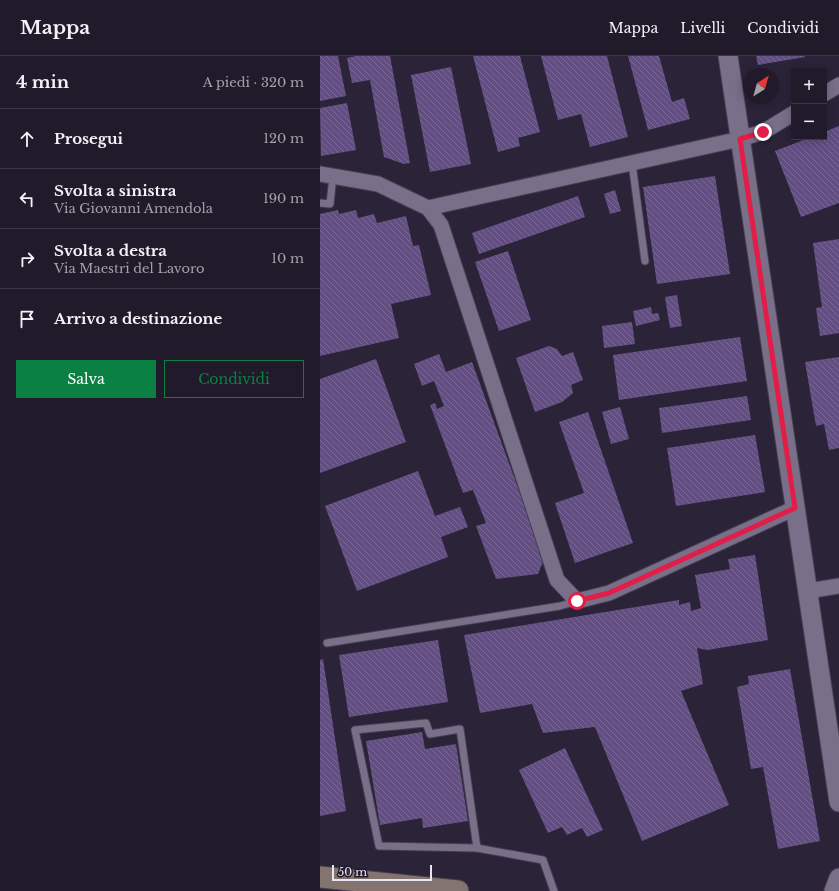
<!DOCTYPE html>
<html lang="it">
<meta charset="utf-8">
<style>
:root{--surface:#201a2a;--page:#282332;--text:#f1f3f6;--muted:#a2a1a8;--line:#3d3847;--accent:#0b8043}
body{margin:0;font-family:"Libre Baskerville",serif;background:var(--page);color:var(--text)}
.controls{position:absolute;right:12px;top:12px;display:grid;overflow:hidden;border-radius:0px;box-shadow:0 2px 10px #0003}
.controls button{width:36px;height:36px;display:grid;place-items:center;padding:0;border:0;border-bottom:1px solid var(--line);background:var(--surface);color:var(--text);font:20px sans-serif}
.compass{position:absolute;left:423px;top:12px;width:36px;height:36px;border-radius:50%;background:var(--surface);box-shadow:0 2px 10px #0003;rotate:37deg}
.scale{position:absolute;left:12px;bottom:10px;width:100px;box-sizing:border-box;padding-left:4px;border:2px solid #eae5f3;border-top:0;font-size:11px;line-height:14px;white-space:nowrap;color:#eae5f3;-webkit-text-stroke:3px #21192e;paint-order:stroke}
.stop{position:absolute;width:12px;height:12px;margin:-9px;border:3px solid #e11d48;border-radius:50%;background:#fff}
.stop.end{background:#e11d48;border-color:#fff;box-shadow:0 1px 4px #0008}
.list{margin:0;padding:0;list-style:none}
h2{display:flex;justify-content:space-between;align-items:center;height:52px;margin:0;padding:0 16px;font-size:17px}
h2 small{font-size:13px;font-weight:400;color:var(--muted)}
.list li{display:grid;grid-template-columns:26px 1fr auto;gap:12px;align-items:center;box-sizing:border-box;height:60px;padding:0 16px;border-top:1px solid var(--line)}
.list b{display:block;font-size:15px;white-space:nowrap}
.list p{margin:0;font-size:13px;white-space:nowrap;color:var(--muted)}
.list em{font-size:13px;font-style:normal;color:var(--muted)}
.actions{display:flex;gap:8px;padding:12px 16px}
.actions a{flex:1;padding:9px 0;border:1px solid var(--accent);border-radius:0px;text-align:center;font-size:14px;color:var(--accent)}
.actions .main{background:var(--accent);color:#fff}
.icon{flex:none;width:22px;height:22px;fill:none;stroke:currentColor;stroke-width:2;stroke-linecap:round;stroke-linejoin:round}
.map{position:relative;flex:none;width:519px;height:835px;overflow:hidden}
header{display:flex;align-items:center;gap:24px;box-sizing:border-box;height:56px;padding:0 20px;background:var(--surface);border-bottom:1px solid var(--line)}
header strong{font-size:19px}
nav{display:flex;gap:22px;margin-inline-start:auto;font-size:14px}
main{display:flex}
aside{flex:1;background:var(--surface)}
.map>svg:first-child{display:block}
.building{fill:url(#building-back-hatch)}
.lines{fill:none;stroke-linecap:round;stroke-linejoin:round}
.service-casing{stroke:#473f52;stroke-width:9}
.minor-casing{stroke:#473f52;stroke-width:17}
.tertiary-casing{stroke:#473f52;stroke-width:21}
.secondary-casing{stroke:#473f52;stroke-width:23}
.service{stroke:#796f89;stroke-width:7}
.minor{stroke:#796f89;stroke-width:15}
.tertiary{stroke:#796f89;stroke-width:19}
.secondary{stroke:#837470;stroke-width:21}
.route{stroke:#e11d48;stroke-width:5}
</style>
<header>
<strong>Mappa</strong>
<nav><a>Mappa</a><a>Livelli</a><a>Condividi</a></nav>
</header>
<main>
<aside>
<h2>4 min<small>A piedi · 320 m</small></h2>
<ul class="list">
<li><svg class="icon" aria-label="ahead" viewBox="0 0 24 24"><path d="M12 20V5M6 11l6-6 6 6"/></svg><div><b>Prosegui</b></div><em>120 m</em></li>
<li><svg class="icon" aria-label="left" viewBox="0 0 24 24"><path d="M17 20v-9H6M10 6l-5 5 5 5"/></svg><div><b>Svolta a sinistra</b><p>Via Giovanni Amendola</p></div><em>190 m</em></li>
<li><svg class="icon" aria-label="right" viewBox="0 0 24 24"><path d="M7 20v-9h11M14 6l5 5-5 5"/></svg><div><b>Svolta a destra</b><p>Via Maestri del Lavoro</p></div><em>10 m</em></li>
<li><svg class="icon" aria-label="arrive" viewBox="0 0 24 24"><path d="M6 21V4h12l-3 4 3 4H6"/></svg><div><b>Arrivo a destinazione</b></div></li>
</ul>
<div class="actions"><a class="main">Salva</a><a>Condividi</a></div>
</aside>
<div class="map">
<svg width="519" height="835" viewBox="0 0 519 835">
<defs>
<pattern id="building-back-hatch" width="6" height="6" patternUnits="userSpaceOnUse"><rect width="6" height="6" fill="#634e84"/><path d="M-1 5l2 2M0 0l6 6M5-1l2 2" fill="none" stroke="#7a6796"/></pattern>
</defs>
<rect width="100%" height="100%" fill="#2b2338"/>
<g class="building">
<path d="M0 0H18L26 40 0 45Z"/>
<path d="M36 0H70L90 107 84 108 64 101 50 24 32 27 27 2Z"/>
<path d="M153 0H200L220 76 198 82 200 90 178 96Z"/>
<path d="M221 0H287L308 81 270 91 261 58 238 64Z"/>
<path d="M308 0H339L352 46 364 42 370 63 328 74Z"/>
<path d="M436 0H485V1L438 9Z"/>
<path d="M131 11 151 108 110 116 91 19Z"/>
<path d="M27 47 36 94 1 100 0 52Z"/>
<path d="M519 70V147L481 161 455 95 491 81H504V76Z"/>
<path d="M395 120 410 218 337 228 323 131Z"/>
<path d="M295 134 301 155 290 158 284 138Z"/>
<path d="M258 140 265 161 159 198 152 177Z"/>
<path d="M18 154 19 158 36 154 38 162 54 158 57 167 86 160 93 190 99 189 111 239 71 248 79 282 0 300V158Z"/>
<path d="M519 183V277L500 280 496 252 502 251 493 187Z"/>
<path d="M188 195 211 264 179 275 155 206Z"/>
<path d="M357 239 362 270 350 272 345 241Z"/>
<path d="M331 251 332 258 338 257 340 264 316 270 313 255Z"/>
<path d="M312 266 315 288 284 292 282 270Z"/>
<path d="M420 281 427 325 299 344 293 299Z"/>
<path d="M229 290 237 293 242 300 253 296 263 324 251 329 253 337 242 346 215 356 196 302Z"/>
<path d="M119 298 126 316 152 306 224 503 218 518 176 523 156 470 166 467 153 434 143 437 110 349 115 347 117 353 124 350 114 325 102 330 94 308Z"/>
<path d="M519 301V392L509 394 504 368 496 370 485 306Z"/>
<path d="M56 303 86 386 0 417V323Z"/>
<path d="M427 340 431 364 342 377 339 352Z"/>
<path d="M300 351 309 383 291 388 282 356Z"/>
<path d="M268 356 313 487 255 507 235 447 264 437 239 366Z"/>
<path d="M435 379 445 436 356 450 347 392Z"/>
<path d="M98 415 115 460 140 451 148 471 121 481 128 501 37 535 5 450Z"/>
<path d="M435 499 448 584 387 594 377 592 383 628 361 635 409 749 322 785 275 671 223 677 212 648 160 657 144 579 359 544V549L370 546 371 555 381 552 375 519 410 513 408 503Z"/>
<path d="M118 584 128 646 29 661 19 599Z"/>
<path d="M3 603 26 755 0 760V604Z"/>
<path d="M470 613 500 785 458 793 443 711 431 713 417 631 429 628 428 620Z"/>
<path d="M102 676 105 693 136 688 148 765 103 772 102 762 60 769 46 685Z"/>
<path d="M245 692 283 774 267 781 262 772 247 779 242 771 228 777 199 714Z"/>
</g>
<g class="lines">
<defs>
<g id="service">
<path d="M312 107 325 205"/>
<path d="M0 147 10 148 13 120"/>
<path d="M7 587 240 550 257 545"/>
<path d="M106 667 110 678 140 673 157 792 59 790 35 674Z"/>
<path d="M157 792 223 804 234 835"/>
</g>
<g id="minor">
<path d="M504 38 519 29"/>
<path d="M0 118 58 128 108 152 121 169 237 524 257 545 289 537 475 452"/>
<path d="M108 152 420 83 443 76 474 57"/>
<path d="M488 535 519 530"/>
</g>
<g id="tertiary">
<path d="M408 0 519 746"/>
<path d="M514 835 519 822"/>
</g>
<path id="secondary" d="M0 821 138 835"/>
</defs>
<use href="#service" class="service-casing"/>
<use href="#minor" class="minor-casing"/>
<use href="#tertiary" class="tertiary-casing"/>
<use href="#secondary" class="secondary-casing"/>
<use href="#service" class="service"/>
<use href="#minor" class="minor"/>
<use href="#tertiary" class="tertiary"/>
<use href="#secondary" class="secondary"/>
</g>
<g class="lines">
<path class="route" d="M257 545 289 537 475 452 420 83 443 76"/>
</g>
</svg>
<div class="controls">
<button>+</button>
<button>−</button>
</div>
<svg class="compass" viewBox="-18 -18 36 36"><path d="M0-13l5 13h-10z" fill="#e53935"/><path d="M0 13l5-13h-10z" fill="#a2a1a8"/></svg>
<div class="scale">50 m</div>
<div class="stop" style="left:257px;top:545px"></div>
<div class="stop end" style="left:443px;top:76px"></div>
</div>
</main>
